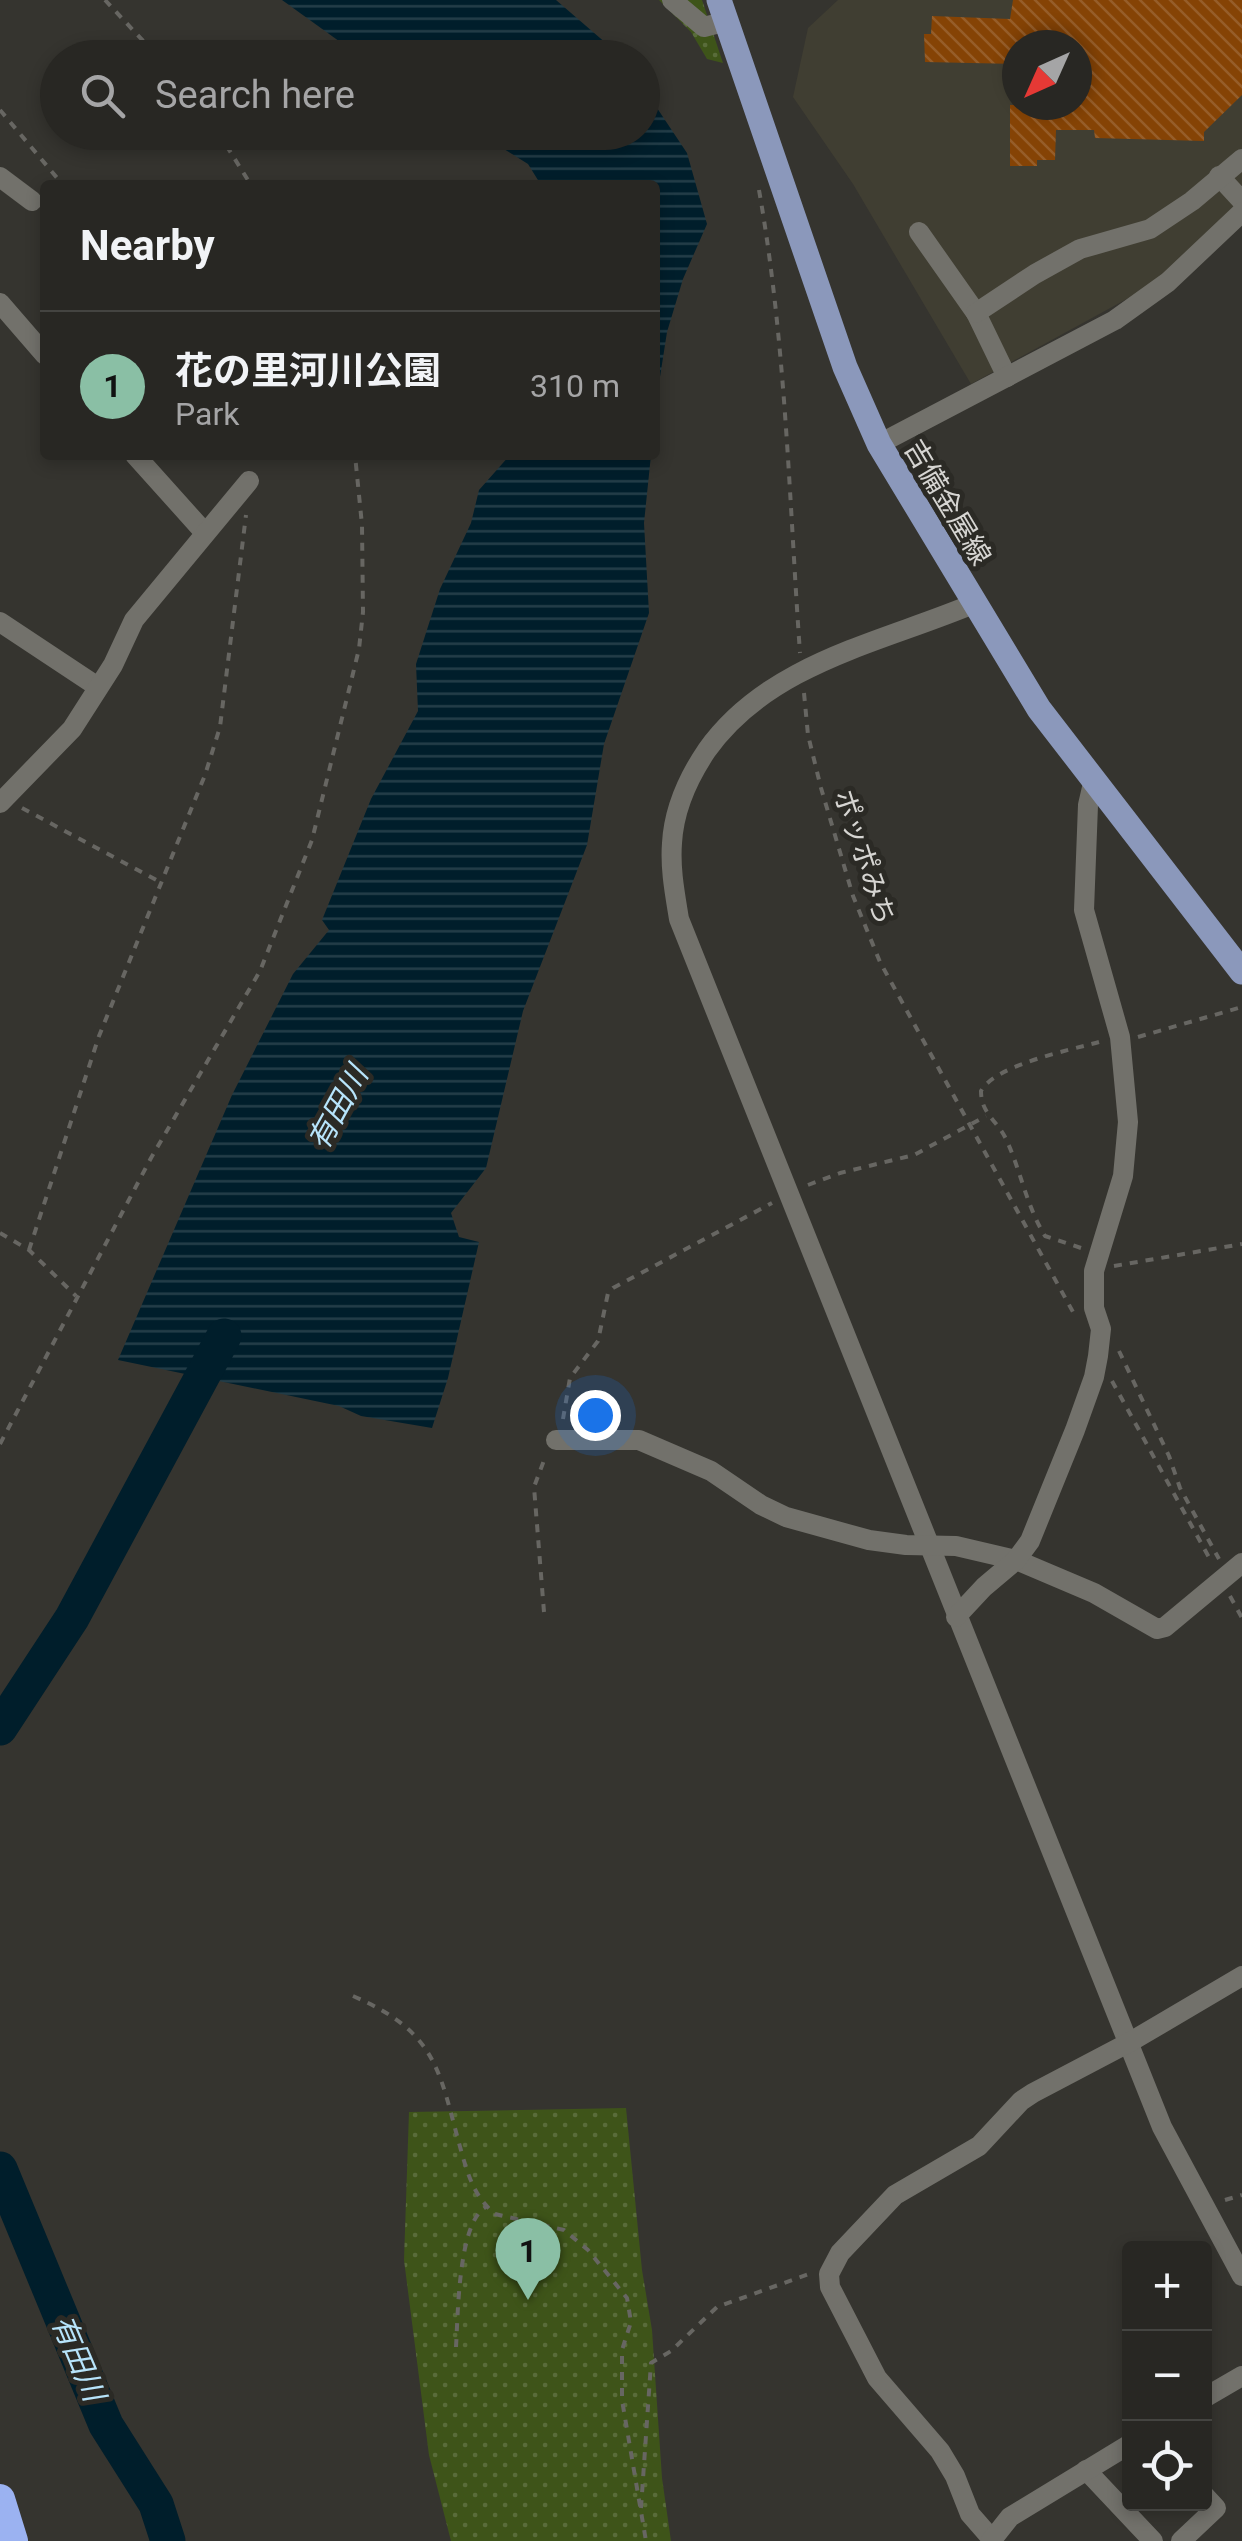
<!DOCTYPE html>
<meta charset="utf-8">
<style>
:root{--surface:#282723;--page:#343330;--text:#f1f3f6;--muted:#a5a5a6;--line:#444441;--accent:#8abfa5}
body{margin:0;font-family:Roboto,"Noto Sans JP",sans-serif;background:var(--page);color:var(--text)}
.controls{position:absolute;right:30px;bottom:30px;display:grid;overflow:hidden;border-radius:10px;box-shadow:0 5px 15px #0003}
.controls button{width:90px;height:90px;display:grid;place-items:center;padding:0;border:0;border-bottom:2px solid var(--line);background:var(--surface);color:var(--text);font:50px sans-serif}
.compass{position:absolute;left:1002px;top:30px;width:90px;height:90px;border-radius:50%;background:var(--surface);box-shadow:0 5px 15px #0003;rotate:225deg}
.you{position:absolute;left:595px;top:1415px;width:35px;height:35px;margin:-25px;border:8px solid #fff;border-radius:50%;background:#1a73e8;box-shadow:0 0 0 15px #1a73e833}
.badge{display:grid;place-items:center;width:65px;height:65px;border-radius:50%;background:var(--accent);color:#111;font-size:32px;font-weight:700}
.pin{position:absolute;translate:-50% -82px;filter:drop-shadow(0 2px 5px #0008)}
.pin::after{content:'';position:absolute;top:52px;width:35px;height:30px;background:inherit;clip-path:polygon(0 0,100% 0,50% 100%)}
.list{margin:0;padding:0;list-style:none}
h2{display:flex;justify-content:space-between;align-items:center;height:130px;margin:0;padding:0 40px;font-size:42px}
h2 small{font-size:32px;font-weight:400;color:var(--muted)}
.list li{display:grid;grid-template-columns:65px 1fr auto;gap:30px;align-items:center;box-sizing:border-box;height:150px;padding:0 40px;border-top:2px solid var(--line)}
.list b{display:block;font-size:38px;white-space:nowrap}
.list p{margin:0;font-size:32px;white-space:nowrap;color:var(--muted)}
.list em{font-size:32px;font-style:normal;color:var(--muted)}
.icon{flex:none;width:55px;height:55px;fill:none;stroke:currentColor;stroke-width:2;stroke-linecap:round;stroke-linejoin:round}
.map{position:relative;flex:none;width:1242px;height:2541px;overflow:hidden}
.search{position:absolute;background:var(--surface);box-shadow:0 5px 15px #0003;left:40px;top:40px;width:620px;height:110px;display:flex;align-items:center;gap:25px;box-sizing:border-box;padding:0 35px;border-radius:55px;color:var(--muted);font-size:38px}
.panel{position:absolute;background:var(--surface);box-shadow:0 5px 15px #0003;left:40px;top:180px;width:620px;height:280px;border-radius:10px}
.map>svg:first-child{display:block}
.built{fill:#403e32;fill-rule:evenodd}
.park{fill:url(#park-dots)}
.water{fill:url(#water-rules)}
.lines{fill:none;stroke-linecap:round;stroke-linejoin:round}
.river{stroke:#001e2b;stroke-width:35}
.building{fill:url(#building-back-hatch)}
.path{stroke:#676662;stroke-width:4;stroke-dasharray:8 8;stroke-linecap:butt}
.minor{stroke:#72716b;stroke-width:20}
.major{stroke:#8b98bb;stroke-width:25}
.highway{stroke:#9bb2f1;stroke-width:30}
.labels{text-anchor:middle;stroke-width:10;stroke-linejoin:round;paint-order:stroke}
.street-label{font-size:28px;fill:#d6d5d2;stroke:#2b2a25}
.water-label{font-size:30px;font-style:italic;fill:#b7e4fb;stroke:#2b2a25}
</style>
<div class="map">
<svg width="1242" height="2541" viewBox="0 0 1242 2541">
<defs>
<pattern id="park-dots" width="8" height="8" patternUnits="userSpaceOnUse" patternTransform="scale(2.5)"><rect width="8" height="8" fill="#3e5419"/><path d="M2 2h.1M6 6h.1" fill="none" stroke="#596c3a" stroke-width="1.8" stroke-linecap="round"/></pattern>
<pattern id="water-rules" width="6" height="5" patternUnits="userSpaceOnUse" patternTransform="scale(2.5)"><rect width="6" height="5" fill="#001e2b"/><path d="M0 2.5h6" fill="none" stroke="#243e49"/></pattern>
<pattern id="building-back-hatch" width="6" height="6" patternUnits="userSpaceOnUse" patternTransform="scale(2.5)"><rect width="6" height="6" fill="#854305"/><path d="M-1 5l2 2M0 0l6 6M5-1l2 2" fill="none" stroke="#965d29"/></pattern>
</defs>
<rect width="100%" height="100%" fill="#35342f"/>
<path class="built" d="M838 0H1242V200L1167 273 1145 289 971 384 853 184 793 97 808 28ZM1017 45H1077V105H1017Z"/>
<g class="park">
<path d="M659 0H702L723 63 707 59 691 32Z"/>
<path d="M626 2108 642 2270 652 2330 662 2478 671 2541H451L429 2455 404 2260 409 2112Z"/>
</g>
<g class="water">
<path d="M282 0H556L622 57H361Z"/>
<path d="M643 87 687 153 707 224 683 279 667 332 655 409V185H541L528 164 478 133 642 132Z"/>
<path d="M510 455H651L644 523 649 613 604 744 587 845 523 1011 486 1168 451 1213 459 1237 479 1242 448 1378 432 1428 361 1416 339 1406 118 1360 232 1095 293 974 329 930 322 920 371 799 418 711 416 664 440 589 471 523 479 490Z"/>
</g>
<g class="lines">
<g class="river">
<path d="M0 1728 72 1618 224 1336"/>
<path d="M0 2169 106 2425 156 2504 168 2541"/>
</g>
</g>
<path class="building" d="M1013 0H1242V95L1204 132V141L1095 138 1094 130H1056L1055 160H1037V166H1010V105H1077V45H1017V64L925 62 924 34H931L932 16 1010 19Z"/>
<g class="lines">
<g class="path">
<path d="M105 0 159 58"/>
<path d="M0 110 63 185"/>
<path d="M218 132 251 185"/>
<path d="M759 190C786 343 789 499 800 653"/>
<path d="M804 693 808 735 821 788 853 896 880 962 1073 1312"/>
<path d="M22 808 162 883"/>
<path d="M1138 1037 1242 1007"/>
<path d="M808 1185 840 1173 914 1155 986 1116"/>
<path d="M0 1233 29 1250 76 1296"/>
<path d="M1081 1248 1045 1236C1026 1205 1021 1171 1006 1139 997 1120 981 1114 981 1091 995 1065 1070 1050 1099 1042"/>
<path d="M29 1250 99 1036 205 775 220 727 246 515"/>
<path d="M1114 1266 1242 1244"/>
<path d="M1119 1351 1169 1456 1180 1488 1219 1559"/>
<path d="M1112 1381 1211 1561"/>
<path d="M563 1419 570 1378 598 1341 608 1293 613 1288 772 1203"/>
<path d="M0 1444 151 1158 260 971 312 840 359 649 363 612 362 525 355 455"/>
<path d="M1230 1596 1242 1618"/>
<path d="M544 1612 534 1487 546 1455"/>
<path d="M353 1996C439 2033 439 2072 462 2154 469 2178 475 2197 495 2214L564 2230 588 2250 627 2298 631 2322 622 2350V2400L646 2541"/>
<path d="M1225 2200 1242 2195"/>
<path d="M456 2347C458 2316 458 2222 486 2207"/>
<path d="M641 2508 651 2363 671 2351 717 2307 809 2274"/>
</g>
<g class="minor">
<path d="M672 0 704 27 727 21"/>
<path d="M1219 176 1242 201"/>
<path d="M0 177 32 201"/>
<path d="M919 232 976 313 1007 377"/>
<path d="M0 303 45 355"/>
<path d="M976 313 1035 274 1080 249 1150 229 1192 201 1242 159"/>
<path d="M879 444 1115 320 1168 282 1242 212"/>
<path d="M135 455 205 533"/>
<path d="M973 604C880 643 769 663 707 750 688 778 674 808 672 843 670 869 675 894 679 919L1162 2127 1242 2276"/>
<path d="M0 622 98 687"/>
<path d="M0 803 72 729 113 665 134 620 249 481"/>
<path d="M556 1440H639L711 1471 761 1505 786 1517 869 1540 906 1545 956 1546 1016 1560 1094 1593 1157 1629 1165 1627 1242 1563"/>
<path d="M956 1617 984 1587 1016 1560 1030 1541 1075 1430 1094 1377 1098 1356 1101 1329 1094 1308V1271L1123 1176 1128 1122 1120 1037 1084 910 1088 805 1094 779"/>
<path d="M1204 2398 1242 2376"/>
<path d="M1086 2470 1153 2541"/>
<path d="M991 2538 970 2514 955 2476 940 2451 877 2378 830 2287 829 2274 840 2253 895 2195 979 2146 1021 2101 1033 2093 1130 2042 1242 1976"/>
<path d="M991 2541 1010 2517 1130 2444"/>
<path d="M1181 2541 1216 2508 1204 2495"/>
</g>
<path class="major" d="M719 0 845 367 879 444 1039 709 1242 972"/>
<path class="highway" d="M0 2499 13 2541"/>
</g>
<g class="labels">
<g class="street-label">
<text transform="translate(948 502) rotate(59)" y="10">吉備金屋線</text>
<text transform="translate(865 857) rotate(72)" y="10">ポッポみち</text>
</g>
<g class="water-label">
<text transform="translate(338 1108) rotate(-61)" y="10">有田川</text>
<text transform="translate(78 2358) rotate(67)" y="10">有田川</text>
</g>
</g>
</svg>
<div class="controls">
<button>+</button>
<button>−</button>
<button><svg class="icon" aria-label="locate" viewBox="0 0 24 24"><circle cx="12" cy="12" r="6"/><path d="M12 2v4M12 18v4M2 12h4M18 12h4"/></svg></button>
</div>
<svg class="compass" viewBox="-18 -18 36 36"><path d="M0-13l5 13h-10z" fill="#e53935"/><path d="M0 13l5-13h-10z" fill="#a5a5a6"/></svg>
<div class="you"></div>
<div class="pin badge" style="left:528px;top:2300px">1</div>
<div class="search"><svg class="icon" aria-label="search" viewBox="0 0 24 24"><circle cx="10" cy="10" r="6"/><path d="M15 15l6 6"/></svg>Search here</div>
<section class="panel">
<h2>Nearby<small></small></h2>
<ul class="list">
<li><span class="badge">1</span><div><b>花の里河川公園</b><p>Park</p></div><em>310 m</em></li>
</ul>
</section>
</div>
